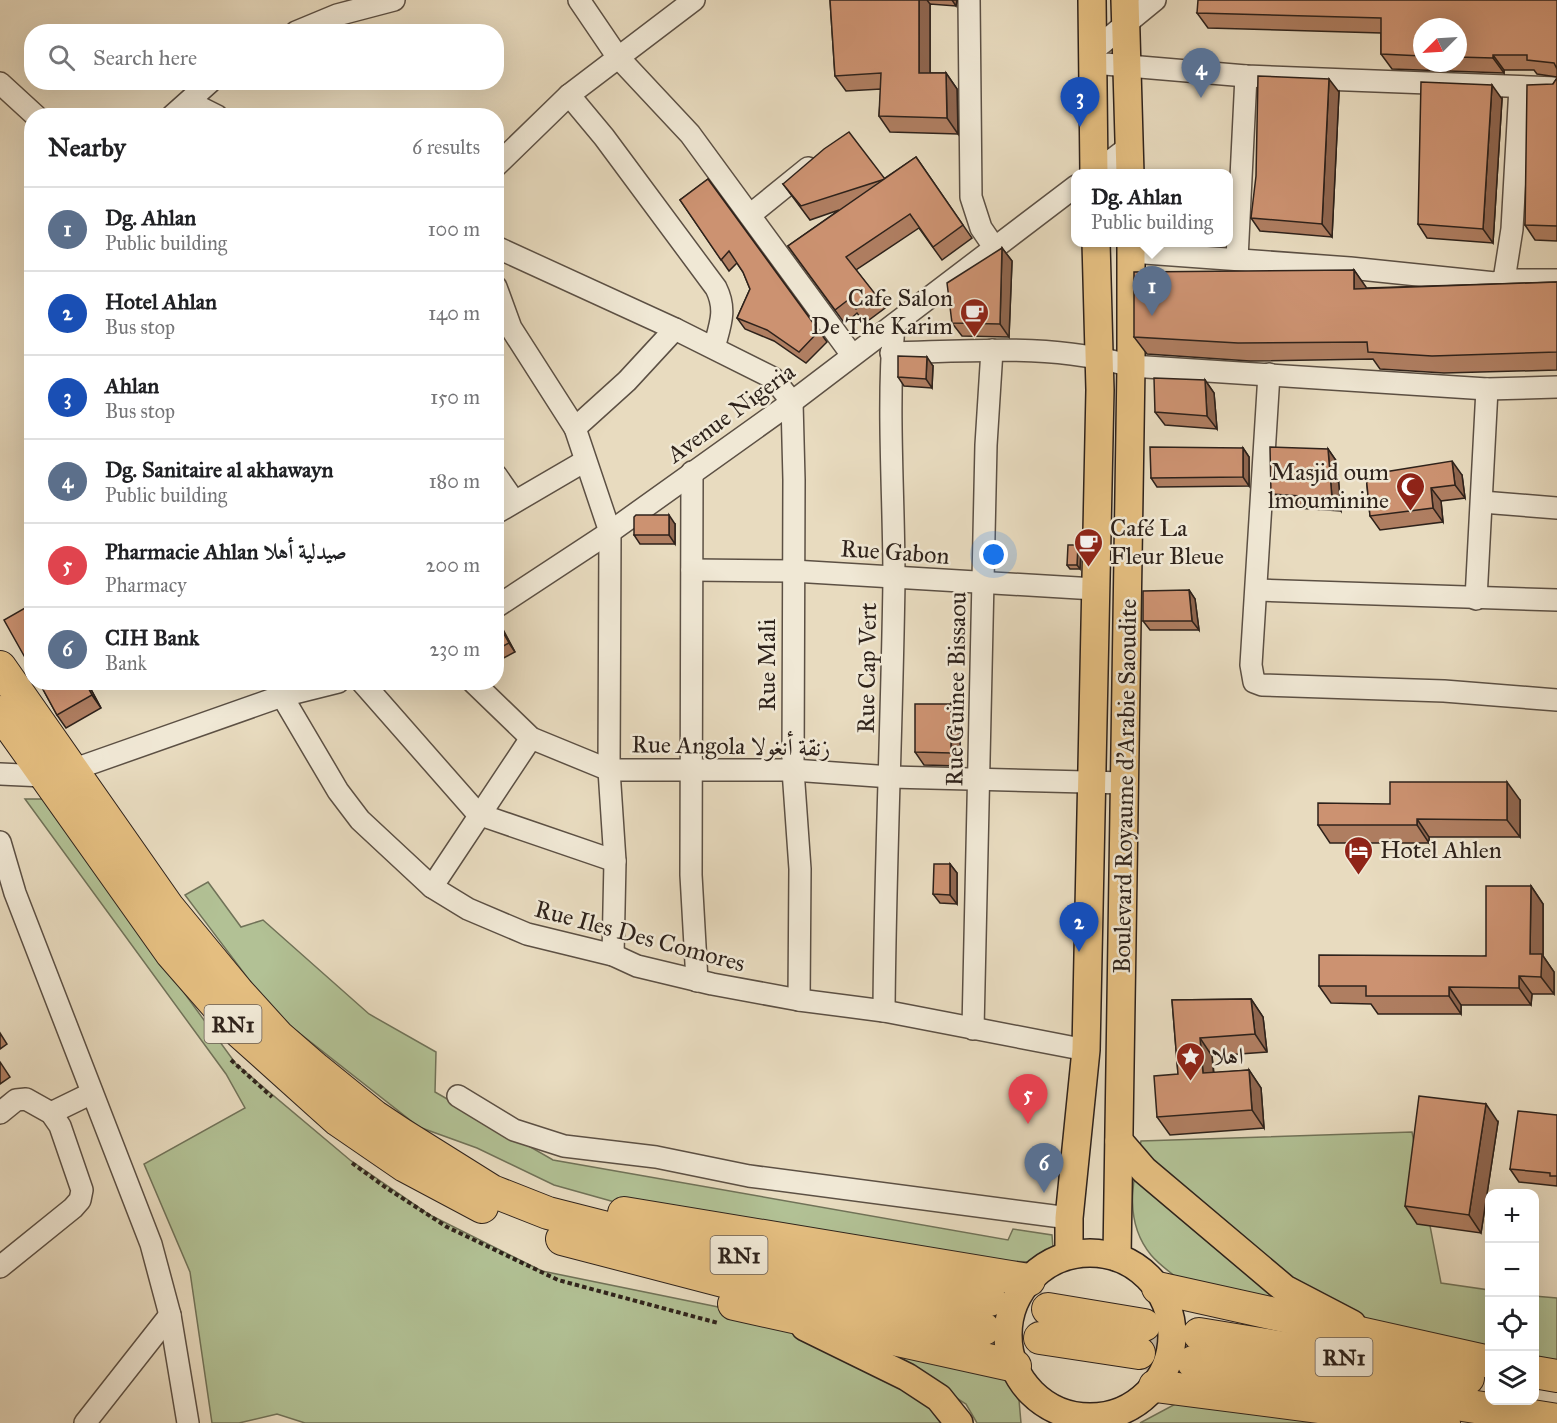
<!DOCTYPE html>
<meta charset="utf-8">
<style>
:root{--surface:#fff;--page:#f6f6f6;--text:#202124;--muted:#757577;--line:#e0e0e0;--accent:#ea580c}
body{margin:0;font-family:"IM FELL Great Primer",Amiri,serif;background:var(--page);color:var(--text)}
.controls{position:absolute;right:18px;bottom:18px;display:grid;overflow:hidden;border-radius:12px;box-shadow:0 6px 24px #0002}
.controls button{width:54px;height:54px;display:grid;place-items:center;padding:0;border:0;border-bottom:2px solid var(--line);background:var(--surface);color:var(--text);font:30px sans-serif}
.compass{position:absolute;left:1413px;top:18px;width:54px;height:54px;border-radius:50%;background:var(--surface);box-shadow:0 6px 24px #0002;rotate:246deg}
.you{position:absolute;left:994px;top:555px;width:21px;height:21px;margin:-15px;border:4px solid #fff;border-radius:50%;background:#1a73e8;box-shadow:0 0 0 9px #1a73e833}
.badge{display:grid;place-items:center;width:39px;height:39px;border-radius:50%;background:var(--accent);color:#fff;font-size:20px;font-weight:700}
.pin{position:absolute;translate:-50% -50px;filter:drop-shadow(0 2px 3px #0008)}
.pin::after{content:'';position:absolute;top:32px;width:21px;height:18px;background:inherit;clip-path:polygon(0 0,100% 0,50% 100%)}
.popup{position:absolute;left:1071px;top:169px;width:162px;height:78px;box-sizing:border-box;display:grid;place-content:center;border-radius:12px;background:var(--surface);filter:drop-shadow(0 2px 4px #0005);font-size:20px;white-space:nowrap;color:var(--muted)}
.popup b{font-size:22px;color:var(--text)}
.popup::after{content:'';position:absolute;left:50%;top:100%;margin-left:-12px;border:12px solid transparent;border-top-color:var(--surface)}
.list{margin:0;padding:0;list-style:none}
h2{display:flex;justify-content:space-between;align-items:center;height:78px;margin:0;padding:0 24px;font-size:26px}
h2 small{font-size:20px;font-weight:400;color:var(--muted)}
.list li{display:grid;grid-template-columns:39px 1fr auto;gap:18px;align-items:center;box-sizing:border-box;height:84px;padding:0 24px;border-top:2px solid var(--line)}
.list b{display:block;font-size:22px;white-space:nowrap}
.list p{margin:0;font-size:20px;white-space:nowrap;color:var(--muted)}
.list em{font-size:20px;font-style:normal;color:var(--muted)}
.icon{flex:none;width:33px;height:33px;fill:none;stroke:currentColor;stroke-width:2;stroke-linecap:round;stroke-linejoin:round}
.map{position:relative;flex:none;width:1557px;height:1423px;overflow:hidden}
.search{position:absolute;background:var(--surface);box-shadow:0 6px 24px #0002;left:24px;top:24px;width:480px;height:66px;display:flex;align-items:center;gap:15px;box-sizing:border-box;padding:0 21px;border-radius:24px;color:var(--muted);font-size:22px}
.panel{position:absolute;background:var(--surface);box-shadow:0 6px 24px #0002;left:24px;top:108px;width:480px;height:582px;border-radius:24px}
.map>svg:first-child{display:block}
.green{fill:#b2c195;stroke:#707258;stroke-width:1.5}
.lines{fill:none;stroke-linecap:round;stroke-linejoin:round}
.highway-tunnel{stroke:#c3b69e;stroke-width:32;stroke-dasharray:32 16;stroke-linecap:butt}
.minor-casing{stroke:#5c5044;stroke-width:24}
.major-casing{stroke:#2e221b;stroke-width:30}
.highway-casing{stroke:#2e221b;stroke-width:34}
.path{stroke:#2e221b;stroke-width:4;stroke-dasharray:4.5 3;stroke-linecap:butt}
.minor{stroke:#f0e8d5;stroke-width:21}
.major{stroke:#e4be80;stroke-width:27}
.highway{stroke:#e4be80;stroke-width:32}
.wall{fill:#af7e61;stroke:#2e221b;stroke-width:1.5;fill-rule:evenodd}
.shaded-wall{fill:#8f664f;stroke:#2e221b;stroke-width:1.5}
.building{fill:#cc9271;stroke:#2e221b;stroke-width:1.5}
.labels{text-anchor:middle;stroke-width:5;stroke-linejoin:round;paint-order:stroke}
.shield{fill:#f0e8d5;stroke:#685d53;stroke-width:1.5}
.shield-label{font-size:22px;font-weight:bold;fill:#2e221b}
.poi-label{font-size:24px;fill:#2e221b;stroke:#f0e8d5;text-anchor:start}
.street-label{font-size:24px;fill:#2e221b;stroke:#f0e8d5}
</style>
<div class="map">
<svg width="1557" height="1423" viewBox="0 0 1557 1423">
<rect width="100%" height="100%" fill="#e8dbbf"/>
<filter id="stains"><feTurbulence type="fractalNoise" baseFrequency=".00333" numOctaves="4"/><feColorMatrix values="0 0 0 0 .2 0 0 0 0 .09 0 0 0 0 .02 0 0 0 .5 -.17"/></filter>
<radialGradient id="worn" r=".72"><stop offset=".6" stop-color="#630" stop-opacity="0"/><stop offset="1" stop-color="#630" stop-opacity=".3"/></radialGradient>
<g class="green">
<path d="M25 799H43L236 1064 350 1160 430 1215 542 1271 728 1309 851 1352 954 1423H305L277 1414 239 1423H212L190 1272 144 1164 245 1108 226 1074Z"/>
<path d="M208 882 241 927 263 920 369 1014 436 1052 435 1092 553 1160 1008 1240 1013 1229 1052 1235 1053 1248 1037 1262 989 1261 636 1208 554 1185 477 1148 419 1127 275 1014 185 895Z"/>
<path d="M1412 1132 1441 1283 1489 1290V1356L1190 1288C1177 1277 1161 1267 1151 1255 1123 1221 1133 1180 1141 1141Z"/>
<path d="M1534 1296 1557 1298V1367L1535 1363Z"/>
<path d="M824 1327 1003 1377 1019 1400 1021 1423H977L966 1404 914 1371Z"/>
<path d="M1181 1401 1363 1423H1140Z"/>
</g>
<g class="lines">
<g class="highway-tunnel">
<path d="M990 1300 1048 1309"/>
<path d="M1144 1325 1199 1334"/>
<path d="M984 1329 1040 1338"/>
<path d="M1139 1353 1193 1362"/>
</g>
<defs>
<g id="minor">
<path d="M579 0 617 56 690 134 852 355"/>
<path d="M969 0 971 197 981 228 994 247"/>
<path d="M296 32 337 15 394 0"/>
<path d="M1094 50 1155 0"/>
<path d="M1093 63 1246 76 1557 88"/>
<path d="M0 83 36 116"/>
<path d="M569 95 604 137 716 288C727 310 720 325 714 348"/>
<path d="M189 102 217 116"/>
<path d="M172 116 210 82"/>
<path d="M496 166 569 95 694 0"/>
<path d="M1093 174 1130 146"/>
<path d="M750 215 808 168"/>
<path d="M496 247 675 329 773 378 792 402 794 480 793 770 800 869 799 1000"/>
<path d="M1131 252 1350 268 1495 283 1504 280H1557"/>
<path d="M1237 259 1246 76"/>
<path d="M1504 280 1512 229 1520 87"/>
<path d="M496 287 511 328 575 428 610 532 609 770 615 861 613 955"/>
<path d="M891 353C972 351 1053 343 1131 366L1487 389 1557 387"/>
<path d="M1269 374 1251 665 1254 682 1262 685 1444 691 1557 700"/>
<path d="M575 428 627 381 675 329"/>
<path d="M692 472 691 875 697 981"/>
<path d="M496 475 514 501"/>
<path d="M1482 502 1557 508"/>
<path d="M496 513 585 461"/>
<path d="M692 570 793 571 1095 589"/>
<path d="M1257 590 1557 600"/>
<path d="M1476 599 1487 389"/>
<path d="M496 607 610 532 792 402 1076 186"/>
<path d="M362 682 478 814 615 861"/>
<path d="M473 682 531 738 609 770H793L891 777 1125 783"/>
<path d="M282 696 338 791 360 820 432 887 468 909 527 934 613 955 637 966 712 984 799 1000 884 1011 1086 1050"/>
<path d="M72 770 282 696 338 682"/>
<path d="M0 774 44 776"/>
<path d="M0 842 15 893 151 1244 170 1315 188 1423"/>
<path d="M432 887 531 738"/>
<path d="M884 1011C885 867 892 724 894 580 894 495 887 410 894 325"/>
<path d="M973 1029 986 445 992 350"/>
<path d="M458 1096 514 1130 564 1146 656 1157 749 1176 1069 1218"/>
<path d="M0 1113 16 1100 26 1099 51 1113 60 1126 82 1190 80 1200 73 1208 0 1267"/>
<path d="M51 1113 92 1093"/>
<path d="M85 1423 170 1315"/>
</g>
<g id="major">
<path d="M1092 0 1094 174"/>
<path d="M1125 0 1130 174"/>
<path d="M1119 1141 1144 1170 1285 1289 1352 1324"/>
<circle cx="1090" cy="1335" r="82"/>
<path d="M1069 1255V1218L1086 1050 1100 390 1096 242"/>
<path d="M1117 1257 1131 366V242"/>
<path d="M805 1327 907 1377 939 1398 959 1423"/>
</g>
<g id="highway">
<path d="M0 667 168 907 238 992 278 1036 316 1069 374 1116 401 1134 492 1191 548 1213 670 1244 990 1300"/>
<path d="M0 712 171 953 240 1032 338 1120 405 1166 482 1207"/>
<path d="M624 1213 1029 1280"/>
<path d="M562 1239 731 1283 984 1329"/>
<path d="M1158 1288 1490 1362"/>
<path d="M734 1304 1015 1366"/>
<path d="M1048 1309 1144 1325"/>
<path d="M1199 1334 1468 1378"/>
<path d="M1040 1338 1139 1353"/>
<path d="M1193 1362 1557 1420"/>
<path d="M1534 1372 1557 1376"/>
<path d="M1155 1386 1444 1423"/>
</g>
</defs>
<use href="#minor" class="minor-casing"/>
<use href="#major" class="major-casing"/>
<use href="#highway" class="highway-casing"/>
<g class="path">
<path d="M231 1060 272 1097"/>
<path d="M352 1163 385 1187 447 1227 558 1280 718 1323"/>
</g>
<use href="#minor" class="minor"/>
<use href="#major" class="major"/>
<use href="#highway" class="highway"/>
</g>
<g class="wall">
<path d="M830 0H957L956 6 930 4V73H946L957 89 958 134 890 132 879 116 881 89 846 91 835 76Z"/>
<path d="M1557 0V77L1537 74 1534 70H1504V73L1392 69 1381 54V33L1208 28 1197 13ZM1422 27H1458V63H1422Z"/>
<path d="M1557 78V241L1535 240 1525 225 1553 84Z"/>
<path d="M1339 92 1332 237 1260 231 1251 218Z"/>
<path d="M1502 99 1493 243 1427 238 1418 224Z"/>
<path d="M916 157 972 238 942 260 919 228 856 270 885 308 865 323 857 313 845 324 788 246 839 210 810 220 783 184 885 178Z"/>
<path d="M708 179 827 342 806 363 774 341 745 329 737 318 750 289 743 272 737 263 729 271 680 200Z"/>
<path d="M1002 248 1012 261 1009 337 962 336 952 323Z"/>
<path d="M1354 270 1366 288 1557 282V370L1444 373 1380 369 1373 359 1250 361 1147 354 1134 337Z"/>
<path d="M933 366 932 388 904 386 898 377Z"/>
<path d="M1205 380 1214 393 1217 429 1165 425 1155 412Z"/>
<path d="M1243 448 1249 457V486L1157 487 1151 478Z"/>
<path d="M1328 449 1337 462 1341 511 1280 507 1271 494Z"/>
<path d="M1366 475H1462L1465 498 1441 501 1443 522 1380 530 1370 516Z"/>
<path d="M675 524V544H640L634 535Z"/>
<path d="M1081 550 1080 569H1070L1067 565Z"/>
<path d="M1189 590 1195 599 1199 630H1150L1143 621Z"/>
<path d="M496 618 515 652 496 662Z"/>
<path d="M39 682H87L101 708 66 728 57 715Z"/>
<path d="M960 717V766L924 765 915 752Z"/>
<path d="M1520 800V837H1429V843H1330L1318 825 1390 804Z"/>
<path d="M950 864 957 873V904L940 903 933 894Z"/>
<path d="M1531 886 1543 904V956L1554 972V994H1532L1531 1005H1461V1014H1378L1371 1004 1331 1003 1319 986 1486 956Z"/>
<path d="M1251 999 1263 1017 1267 1052 1212 1056 1214 1073 1249 1070 1261 1088 1264 1128 1170 1135 1157 1117 1178 1074 1172 1000Z"/>
<path d="M0 1033 7 1044 0 1049Z"/>
<path d="M0 1062 10 1077 0 1084Z"/>
<path d="M1557 1115V1186L1519 1182 1510 1169Z"/>
<path d="M1498 1122 1481 1233 1417 1224 1405 1206Z"/>
</g>
<g class="shaded-wall">
<path d="M919 0H927L930 4V89L919 73Z"/>
<path d="M952 0H957L956 6Z"/>
<path d="M1493 55 1504 70V73L1493 58Z"/>
<path d="M946 73 957 89 958 134 947 118Z"/>
<path d="M1329 79 1339 92 1332 237 1322 224Z"/>
<path d="M1492 85 1502 99 1493 243 1483 229Z"/>
<path d="M1002 248 1012 261 1009 337 1000 324Z"/>
<path d="M1354 270 1366 287V306L1354 289Z"/>
<path d="M927 357 933 366 932 388 926 379Z"/>
<path d="M1205 380 1214 393 1217 429 1207 416Z"/>
<path d="M1243 448 1249 457V486L1243 477Z"/>
<path d="M1328 449 1337 462 1341 511 1332 498Z"/>
<path d="M1452 461 1462 475 1465 498 1455 485Z"/>
<path d="M1431 488 1441 501 1443 522 1433 508Z"/>
<path d="M669 515 675 524V544L669 535Z"/>
<path d="M1078 545 1081 550 1080 569 1077 565Z"/>
<path d="M1189 590 1195 599 1199 630 1192 621Z"/>
<path d="M496 618 498 620 515 652 509 643 496 620Z"/>
<path d="M85 682H87L101 708 92 695Z"/>
<path d="M951 704 960 717V766L951 753Z"/>
<path d="M1507 782 1520 800V837L1507 820Z"/>
<path d="M1417 819 1429 837V843L1417 825Z"/>
<path d="M950 864 957 873V904L950 895Z"/>
<path d="M1531 886 1543 904V956L1554 972V994L1541 977 1530 954Z"/>
<path d="M1519 976 1532 994 1531 1005 1519 988Z"/>
<path d="M1449 987 1461 1005V1014L1449 996Z"/>
<path d="M1251 999 1263 1017 1267 1052 1255 1034Z"/>
<path d="M1200 1038 1212 1056 1215 1091 1203 1073Z"/>
<path d="M1249 1070 1261 1088 1264 1128 1252 1110Z"/>
<path d="M1486 1104 1498 1122 1481 1233 1469 1215Z"/>
</g>
<g class="building">
<path d="M830 0H919V73H946L947 118 879 116 881 73 835 76Z"/>
<path d="M1198 0H1557V69L1554 63 1527 60V55H1493V58L1458 57V27H1422V56L1381 54V18L1197 13Z"/>
<path d="M1258 76 1329 79 1322 224 1251 218 1256 176Z"/>
<path d="M1557 78V226L1525 225 1527 85 1553 84Z"/>
<path d="M1421 82 1492 85 1483 229 1418 224Z"/>
<path d="M849 132 885 179 801 206 783 184 824 149Z"/>
<path d="M916 157 963 225 933 247 910 214 846 257 876 295 856 309 848 300 835 310 788 246Z"/>
<path d="M708 179 819 331 799 352 767 330 737 318 750 289 743 272 729 251 721 260 680 200Z"/>
<path d="M1002 248 1000 324 952 323 947 283Z"/>
<path d="M1354 270V289L1557 282V352L1432 356 1368 352 1367 342 1238 343 1134 337V272Z"/>
<path d="M898 356 927 357 926 379 898 377Z"/>
<path d="M1154 378 1205 380 1207 416 1155 412Z"/>
<path d="M1150 447 1243 448V477L1151 478Z"/>
<path d="M1270 447 1328 449 1332 498 1271 494Z"/>
<path d="M1452 461 1455 485 1431 488 1433 508 1370 516 1366 475Z"/>
<path d="M636 515H669V535H634V517Z"/>
<path d="M1068 545H1078L1077 565H1067Z"/>
<path d="M1189 590 1192 621H1143V591Z"/>
<path d="M32 604V670L4 620Z"/>
<path d="M496 620 509 643 496 650Z"/>
<path d="M39 682H85L92 695 57 715Z"/>
<path d="M915 704H951V753L915 752Z"/>
<path d="M1390 782H1507V820L1417 819V825H1318V803L1390 804Z"/>
<path d="M934 864H950V895L933 894Z"/>
<path d="M1486 886H1531L1530 954H1542L1541 977 1519 976V988L1449 987V996H1366V986H1319V955L1486 956Z"/>
<path d="M1251 999 1255 1034 1200 1038 1203 1073 1249 1070 1252 1110 1157 1117 1154 1076 1178 1074 1172 1000Z"/>
<path d="M1419 1096 1486 1104 1469 1215 1405 1206Z"/>
<path d="M1518 1111 1557 1115V1176H1550V1173L1510 1169Z"/>
</g>
<defs>
<symbol id="cafe-pin" viewBox="-11 -11 22 30"><path d="M0 17L-7.5 6A9.5 9.5 0 1 1 7.5 6Z" fill="#8f2418" stroke="#f0e8d5"/><path d="M-5.5-4.5H6V0H3Q3 3.5 0 3.5H-2.5Q-5.5 3.5-5.5 0ZM3-3.2v2h1.7v-2ZM-6 4.5H4V6H-6Z" fill="#fff"/></symbol>
<symbol id="mosque-pin" viewBox="-11 -11 22 30"><path d="M0 17L-7.5 6A9.5 9.5 0 1 1 7.5 6Z" fill="#8f2418" stroke="#f0e8d5"/><path d="M3.5-4.9A6 6 0 1 0 3.5 4.9A5 5 0 1 1 3.5-4.9Z" fill="#fff"/></symbol>
<symbol id="hotel-pin" viewBox="-11 -11 22 30"><path d="M0 17L-7.5 6A9.5 9.5 0 1 1 7.5 6Z" fill="#8f2418" stroke="#f0e8d5"/><path d="M-6-4.5h1.5V1H6V5H4.5V3h-9V5H-6ZM-4 0a1.8 1.8 0 1 1 3.6 0ZM.5 0V-2.5h3Q6-2.5 6 0Z" fill="#fff"/></symbol>
<symbol id="sight-pin" viewBox="-11 -11 22 30"><path d="M0 17L-7.5 6A9.5 9.5 0 1 1 7.5 6Z" fill="#8f2418" stroke="#f0e8d5"/><path d="M0-6L1.8-2.2L6-1.7L2.9 1.2L3.7 5.4L0 3.3L-3.7 5.4L-2.9 1.2L-6-1.7L-1.8-2.2Z" fill="#fff"/></symbol>
</defs>
<g fill-rule="evenodd">
<use href="#cafe-pin" x="958" y="296" width="33" height="45"/>
<use href="#mosque-pin" x="1394" y="470" width="33" height="45"/>
<use href="#cafe-pin" x="1072" y="526" width="33" height="45"/>
<use href="#hotel-pin" x="1342" y="834" width="33" height="45"/>
<use href="#sight-pin" x="1174" y="1040" width="33" height="45"/>
</g>
<g class="labels">
<g class="shield">
<rect x="204.5" y="1005" width="57" height="38" rx="4.5"/>
<rect x="710.5" y="1236" width="57" height="38" rx="4.5"/>
<rect x="1315.5" y="1338" width="57" height="38" rx="4.5"/>
</g>
<g class="shield-label">
<text x="233" y="1032">RN1</text>
<text x="739" y="1263">RN1</text>
<text x="1344" y="1365">RN1</text>
</g>
<g class="poi-label">
<text x="953" y="306" text-anchor="end">Cafe Salon<tspan x="953" dy="28">De The Karim</tspan></text>
<text x="1389" y="480" text-anchor="end">Masjid oum<tspan x="1389" dy="28">lmouminine</tspan></text>
<text x="1110" y="536">Café La<tspan x="1110" dy="28">Fleur Bleue</tspan></text>
<text x="1380" y="858">Hotel Ahlen</text>
<text x="1211" y="1064">اهلا</text>
</g>
<g class="street-label">
<text transform="translate(731 413) rotate(-36)" y="8">Avenue Nigeria</text>
<text transform="translate(895 552) rotate(4)" y="8">Rue Gabon</text>
<text transform="translate(767 665) rotate(-90)" y="8">Rue Mali</text>
<text transform="translate(867 668) rotate(-89)" y="8">Rue Cap Vert</text>
<text transform="translate(956 689) rotate(-89)" y="8">Rue Guinee Bissaou</text>
<text transform="translate(731 746) rotate(1)" y="8">Rue Angola زنقة أنغولا</text>
<text transform="translate(1125 786) rotate(-89)" y="8">Boulevard Royaume d'Arabie Saoudite</text>
<text transform="translate(640 936) rotate(15)" y="8">Rue Iles Des Comores</text>
</g>
</g>
<rect width="100%" height="100%" filter="url(#stains)"/>
<rect width="100%" height="100%" fill="url(#worn)"/>
</svg>
<div class="controls">
<button>+</button>
<button>−</button>
<button><svg class="icon" aria-label="locate" viewBox="0 0 24 24"><circle cx="12" cy="12" r="6"/><path d="M12 2v4M12 18v4M2 12h4M18 12h4"/></svg></button>
<button><svg class="icon" aria-label="layers" viewBox="0 0 24 24"><path d="M12 4l9 5-9 5-9-5zM3 14l9 5 9-5"/></svg></button>
</div>
<svg class="compass" viewBox="-18 -18 36 36"><path d="M0-13l5 13h-10z" fill="#e53935"/><path d="M0 13l5-13h-10z" fill="#757577"/></svg>
<div class="you"></div>
<div class="pin badge" style="left:1152px;top:316px;background:#5c6f8a">1</div>
<div class="popup"><b>Dg. Ahlan</b>Public building</div>
<div class="pin badge" style="left:1079px;top:952px;background:#1a4fb4">2</div>
<div class="pin badge" style="left:1080px;top:127px;background:#1a4fb4">3</div>
<div class="pin badge" style="left:1201px;top:98px;background:#5c6f8a">4</div>
<div class="pin badge" style="left:1028px;top:1124px;background:#e0444e">5</div>
<div class="pin badge" style="left:1044px;top:1193px;background:#5c6f8a">6</div>
<div class="search"><svg class="icon" aria-label="search" viewBox="0 0 24 24"><circle cx="10" cy="10" r="6"/><path d="M15 15l6 6"/></svg>Search here</div>
<section class="panel">
<h2>Nearby<small>6 results</small></h2>
<ul class="list">
<li><span class="badge" style="background:#5c6f8a">1</span><div><b>Dg. Ahlan</b><p>Public building</p></div><em>100 m</em></li>
<li><span class="badge" style="background:#1a4fb4">2</span><div><b>Hotel Ahlan</b><p>Bus stop</p></div><em>140 m</em></li>
<li><span class="badge" style="background:#1a4fb4">3</span><div><b>Ahlan</b><p>Bus stop</p></div><em>150 m</em></li>
<li><span class="badge" style="background:#5c6f8a">4</span><div><b>Dg. Sanitaire al akhawayn</b><p>Public building</p></div><em>180 m</em></li>
<li><span class="badge" style="background:#e0444e">5</span><div><b>Pharmacie Ahlan صيدلية أهلا</b><p>Pharmacy</p></div><em>200 m</em></li>
<li><span class="badge" style="background:#5c6f8a">6</span><div><b>CIH Bank</b><p>Bank</p></div><em>230 m</em></li>
</ul>
</section>
</div>
